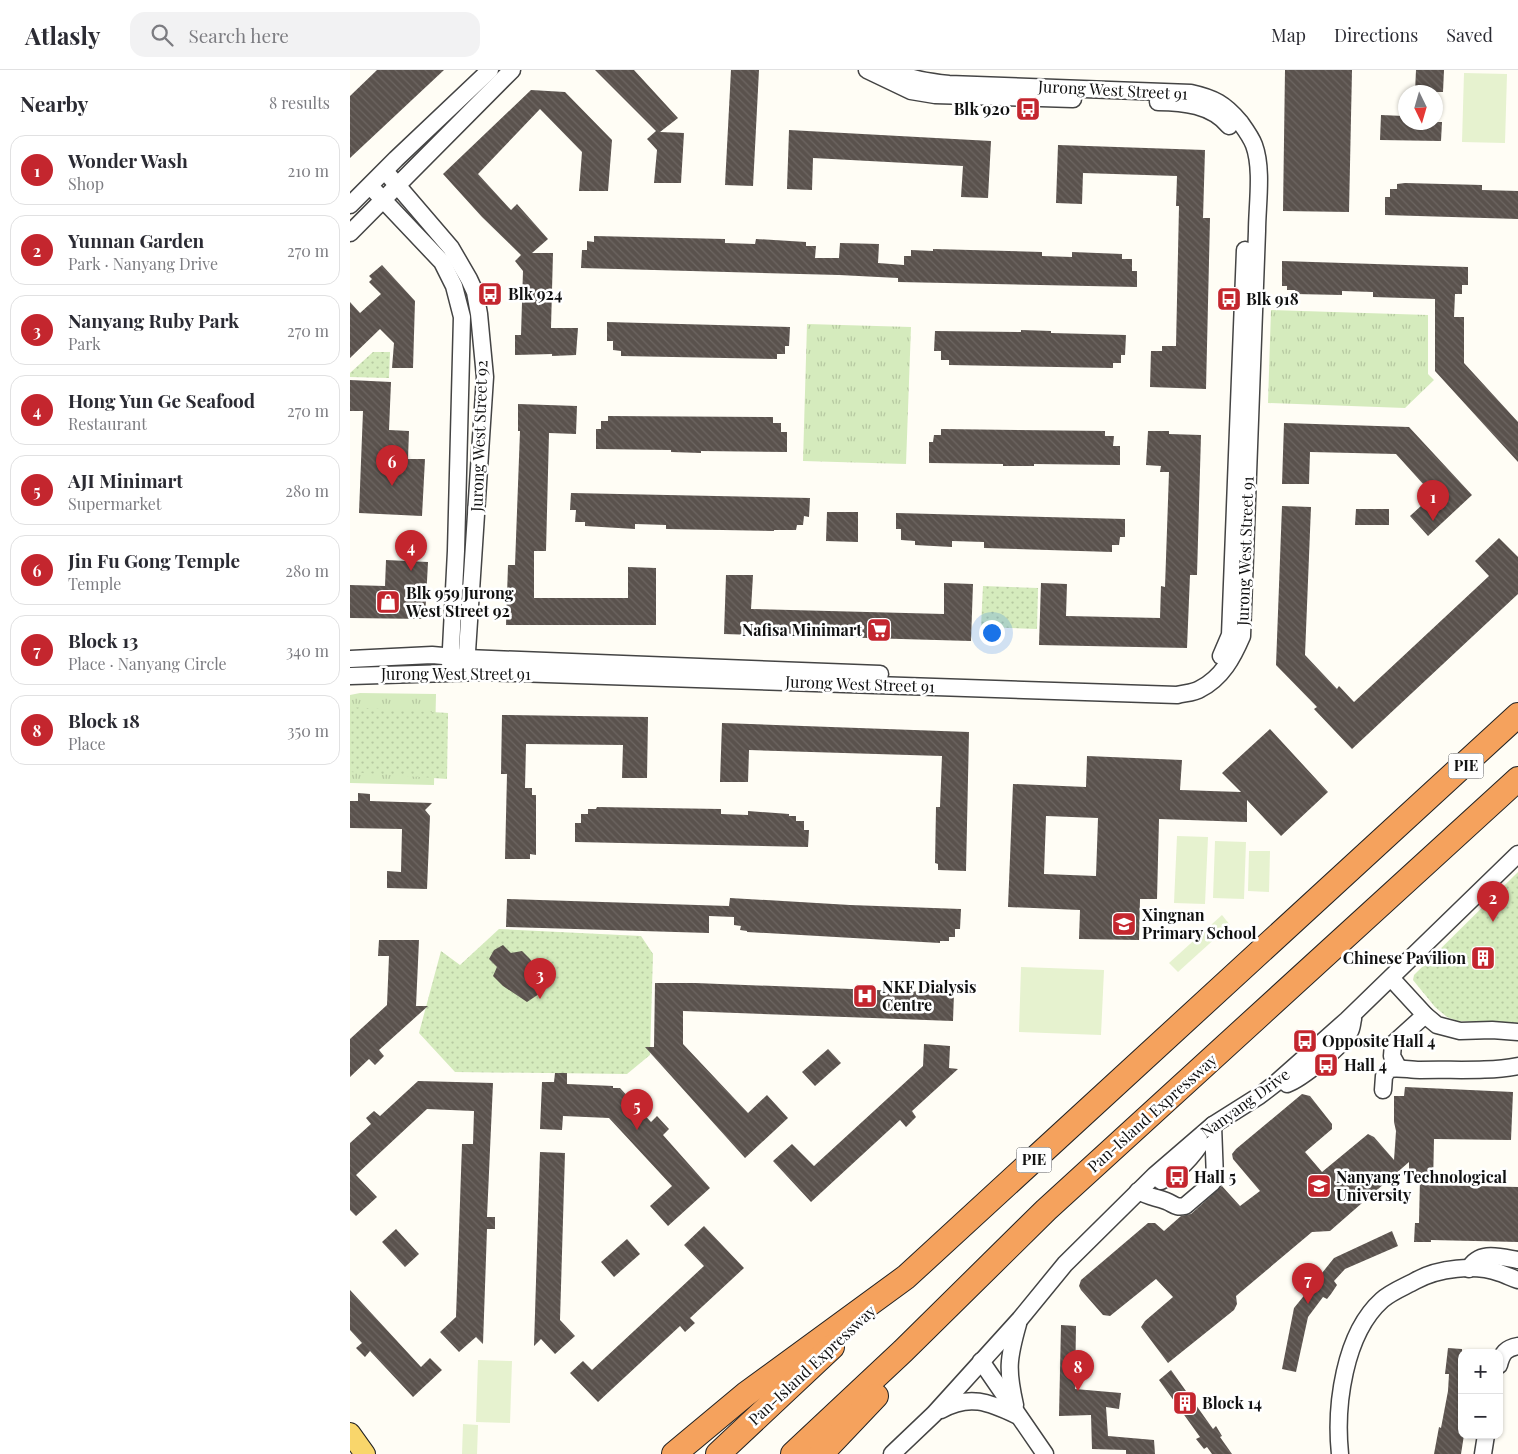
<!DOCTYPE html>
<meta charset="utf-8">
<style>
:root{--surface:#fff;--page:#f2f2f3;--text:#2b2b33;--muted:#7c7c81;--line:#e1e1e2;--accent:#c4262e}
body{margin:0;font-family:"Playfair Display",serif;background:var(--page);color:var(--text)}
.controls{position:absolute;right:15px;bottom:15px;display:grid;overflow:hidden;border-radius:10px;box-shadow:0 1px 4px #0004}
.controls button{width:45px;height:45px;display:grid;place-items:center;padding:0;border:0;border-bottom:1px solid var(--line);background:var(--surface);color:var(--text);font:25px sans-serif}
.compass{position:absolute;left:1048px;top:15px;width:45px;height:45px;border-radius:50%;background:var(--surface);box-shadow:0 1px 4px #0004;rotate:175deg}
.you{position:absolute;left:641px;top:562px;width:18px;height:18px;margin:-12px;border:4px solid #fff;border-radius:50%;background:#1a73e8;box-shadow:0 0 0 8px #1a73e833}
.badge{display:grid;place-items:center;width:32px;height:32px;border-radius:50%;background:var(--accent);color:#fff;font-size:16px;font-weight:700}
.pin{position:absolute;translate:-50% -41px;filter:drop-shadow(0 1px 2px #0008)}
.pin::after{content:'';position:absolute;top:26px;width:18px;height:15px;background:inherit;clip-path:polygon(0 0,100% 0,50% 100%)}
.list{margin:0;padding:0;list-style:none}
h2{display:flex;justify-content:space-between;align-items:center;height:65px;margin:0;padding:0 20px;font-size:21px}
h2 small{font-size:16px;font-weight:400;color:var(--muted)}
.list li{display:grid;grid-template-columns:32px 1fr auto;gap:15px;align-items:center;box-sizing:border-box;height:70px;margin:0 10px 10px;padding:0 10px;border:1px solid var(--line);border-radius:15px}
.list b{display:block;font-size:19px;white-space:nowrap}
.list p{margin:0;font-size:16px;white-space:nowrap;color:var(--muted)}
.list em{font-size:16px;font-style:normal;color:var(--muted)}
.icon{flex:none;width:28px;height:28px;fill:none;stroke:currentColor;stroke-width:2;stroke-linecap:round;stroke-linejoin:round}
.map{position:relative;flex:none;width:1168px;height:1384px;overflow:hidden}
header{display:flex;align-items:center;gap:30px;box-sizing:border-box;height:70px;padding:0 25px;background:var(--surface);border-bottom:1px solid var(--line)}
header strong{font-size:24px}
nav{display:flex;gap:28px;margin-inline-start:auto;font-size:18px}
.search{width:350px;height:45px;background:var(--page);display:flex;align-items:center;gap:12px;box-sizing:border-box;padding:0 18px;border-radius:15px;color:var(--muted);font-size:19px}
main{display:flex}
aside{flex:1;background:var(--surface)}
.map>svg:first-child{display:block}
.grass{fill:url(#grass-tufts)}
.park{fill:url(#park-dots)}
.pitch{fill:#e6f2cf}
.building{fill:url(#building-back-hatch);fill-rule:evenodd}
.lines{fill:none;stroke-linecap:round;stroke-linejoin:round}
.minor-casing{stroke:#444;stroke-width:19}
.major-casing{stroke:#222;stroke-width:22}
.highway-casing{stroke:#222;stroke-width:26}
.minor{stroke:#fff;stroke-width:16}
.major{stroke:#f9d66b;stroke-width:20}
.highway{stroke:#f5a25d;stroke-width:24}
.labels{text-anchor:middle;stroke-width:5;stroke-linejoin:round;paint-order:stroke}
.shield{fill:#fff;stroke:#585858;stroke-width:1}
.shield-label{font-size:15px;font-weight:bold;fill:#111}
.street-label{font-size:16px;fill:#111;stroke:#fff}
.poi-label{font-size:16px;font-weight:bold;fill:#111;stroke:#fff;text-anchor:start}
</style>
<header>
<strong>Atlasly</strong>
<div class="search"><svg class="icon" aria-label="search" viewBox="0 0 24 24"><circle cx="10" cy="10" r="6"/><path d="M15 15l6 6"/></svg>Search here</div>
<nav><a>Map</a><a>Directions</a><a>Saved</a></nav>
</header>
<main>
<aside>
<h2>Nearby<small>8 results</small></h2>
<ul class="list">
<li><span class="badge">1</span><div><b>Wonder Wash</b><p>Shop</p></div><em>210 m</em></li>
<li><span class="badge">2</span><div><b>Yunnan Garden</b><p>Park · Nanyang Drive</p></div><em>270 m</em></li>
<li><span class="badge">3</span><div><b>Nanyang Ruby Park</b><p>Park</p></div><em>270 m</em></li>
<li><span class="badge">4</span><div><b>Hong Yun Ge Seafood</b><p>Restaurant</p></div><em>270 m</em></li>
<li><span class="badge">5</span><div><b>AJI Minimart</b><p>Supermarket</p></div><em>280 m</em></li>
<li><span class="badge">6</span><div><b>Jin Fu Gong Temple</b><p>Temple</p></div><em>280 m</em></li>
<li><span class="badge">7</span><div><b>Block 13</b><p>Place · Nanyang Circle</p></div><em>340 m</em></li>
<li><span class="badge">8</span><div><b>Block 18</b><p>Place</p></div><em>350 m</em></li>
</ul>
</aside>
<div class="map">
<svg width="1168" height="1384" viewBox="0 0 1168 1384">
<defs>
<pattern id="grass-tufts" width="24" height="20" patternUnits="userSpaceOnUse" patternTransform="scale(1.25)"><rect width="24" height="20" fill="#d5ebbd"/><path d="M3 7l-1-3M5 7V3M7 7l1-3M15 17l-1-3M17 17v-4M19 17l1-3" fill="none" stroke="#b6c8a1"/></pattern>
<pattern id="park-dots" width="8" height="8" patternUnits="userSpaceOnUse" patternTransform="scale(1.25)"><rect width="8" height="8" fill="#d5ebbd"/><path d="M2 2h.1M6 6h.1" fill="none" stroke="#b6c8a1" stroke-width="1.8" stroke-linecap="round"/></pattern>
<pattern id="building-back-hatch" width="6" height="6" patternUnits="userSpaceOnUse" patternTransform="scale(1.25)"><rect width="6" height="6" fill="#5a524d"/><path d="M-1 5l2 2M0 0l6 6M5-1l2 2" fill="none" stroke="#6d6662"/></pattern>
</defs>
<rect width="100%" height="100%" fill="#fffdf5"/>
<g class="grass">
<path d="M921 240 1078 245V304L1084 310 1055 338 918 333Z"/>
<path d="M457 254 561 257 556 394 453 391Z"/>
<path d="M10 623 86 624 84 715 0 713V625Z"/>
</g>
<g class="park">
<path d="M23 282H40L39 308 0 307V303Z"/>
<path d="M633 516 688 518 687 559 631 557Z"/>
<path d="M0 637 98 643 97 709 0 702Z"/>
<path d="M1168 802V953L1108 951 1097 947 1085 937 1063 910 1064 905Z"/>
<path d="M149 859 291 866 303 884 300 985 277 1004 105 1002 69 963 91 881 110 895Z"/>
</g>
<g class="pitch">
<path d="M1114 3 1157 4 1155 73 1112 72Z"/>
<path d="M827 766 858 767 855 834 824 833Z"/>
<path d="M865 771 896 772 894 829 863 828Z"/>
<path d="M899 781H920L919 822 898 821Z"/>
<path d="M872 845 880 855 828 902 819 893Z"/>
<path d="M671 897 754 900 751 965 669 962Z"/>
<path d="M128 1290 162 1291 160 1353 126 1352Z"/>
<path d="M113 1354 128 1355 127 1384H112Z"/>
</g>
<g class="building">
<path d="M27 0H94L0 88V26Z"/>
<path d="M245 0H284L328 48 310 62 334 63 331 113H304L307 80 297 69 306 61Z"/>
<path d="M381 0H409L403 116 375 115Z"/>
<path d="M935 0H1002L999 142 933 141Z"/>
<path d="M1066 0H1094L1093 22H1065Z"/>
<path d="M181 20 215 22 262 70 258 121H229L232 82 190 39 128 104 161 140 167 134 198 169 182 183H203L201 258H228L226 285 202 286V284L165 285V265H171L173 201 165 191 171 185 132 147 93 104Z"/>
<path d="M1031 45 1054 46 1056 52H1092L1091 71 1030 70Z"/>
<path d="M439 60 641 71 638 128 611 127 613 96 463 88 462 120 437 119Z"/>
<path d="M708 75 855 80 853 148H860L856 319 800 317 801 281H812V276H826L829 136H826L827 106 733 103 732 134 706 133Z"/>
<path d="M1055 113 1132 115V120L1168 121V149L1035 145V127H1040V119H1047V114Z"/>
<path d="M244 166 375 169V173L405 174 406 169 456 172V176H466L465 188H489L490 173 529 174 528 193 554 195V186H561V180L583 181V179L692 182V186L722 187V182L772 184V189H782V201H787V217L548 212V208L489 205 231 198 232 180H237V171L244 172Z"/>
<path d="M932 191 1118 197V215H1112V224H1105L1104 247H1114V293L1168 352V392L1085 301V229L1023 227V222L992 221V225L945 224V220H937V216H932Z"/>
<path d="M32 195 65 231 63 298H42L44 273 30 259 0 288V232L10 243 31 224 19 212 22 209 19 206Z"/>
<path d="M257 252 440 257 439 276H435V284H427V289L271 286V281L263 280V271H257Z"/>
<path d="M671 260 701 261V263L776 265 775 285H771V293H763V298L599 295V290H591V281H584L585 261 671 262Z"/>
<path d="M0 310 41 312 39 360 59 361 58 389H75L72 446 9 443 13 341H0Z"/>
<path d="M168 334 227 336 226 364 199 363 196 481H184V528H278V497L306 498V555H156L158 495H165L170 361H168Z"/>
<path d="M258 346 423 347V353H431V362H437V382L351 381V383L321 382V380L246 379V359H251V351H258Z"/>
<path d="M934 353 1059 357 1122 425 1078 466 1060 446 1083 425 1046 384 960 382 959 414H932Z"/>
<path d="M591 359 755 361V366H764L763 376H770V395L684 394V396H653V394L579 393V372H583L584 365H591Z"/>
<path d="M798 361H819V364L851 365 847 505H840L837 578 689 575 691 513 717 514 716 546 810 548 811 516 815 517 819 402H810L811 396 796 395Z"/>
<path d="M221 423 460 428 459 447 454 446 453 455H447L446 460H424V461L316 459V455L285 454V459L235 456V452H225L226 440H220Z"/>
<path d="M932 436 961 437 955 585 987 619 989 616 1004 632 1139 506 1125 491 1149 468 1168 487V524L1002 679 964 639 967 637 926 595Z"/>
<path d="M1006 439H1039V455H1005Z"/>
<path d="M477 442H508V472L476 471Z"/>
<path d="M546 443 775 449V467H770L769 475H762V482L634 478V472L602 471V477L565 475V471L551 470V459H546Z"/>
<path d="M36 490 78 492 75 549 0 548V515L35 516Z"/>
<path d="M376 505H403L401 539 594 544V513L623 514 621 571 374 564Z"/>
<path d="M152 645 298 647 297 708H272L273 675 176 674 175 718H182V725H186V785L180 784V789H155L157 704H151Z"/>
<path d="M372 653 619 662 616 801 588 800V794L585 793 586 737H590L592 686 399 680 398 712H370Z"/>
<path d="M920 659 978 722 931 766 897 730V752L809 749 807 829H790L789 870 729 869 730 840 658 837 663 714 736 717 737 686 832 690 830 720 891 722 872 703ZM696 746 748 748 746 806 694 804Z"/>
<path d="M8 723 20 724V731L82 733 75 740 80 746 77 819 37 818V801L51 802 52 759 0 758V731H8Z"/>
<path d="M247 737 371 739V744L398 745V741L439 744V746H446V751H454V760H459L458 777 225 772V753H231V744H238V739H246Z"/>
<path d="M380 828 500 835 611 839 610 859H605V867H599V871H590V873L397 862V861L390 860 391 856 384 855V847L359 846V863L156 857 157 829 379 836Z"/>
<path d="M29 870H69L66 936H78L29 980 34 986 25 995 19 989 0 1007V969L37 935 39 886H28Z"/>
<path d="M153 875 161 883 172 881 180 889 195 913 189 924 177 932 153 916 143 906 147 897 139 889 144 880Z"/>
<circle cx="1133" cy="888" r="10"/>
<path d="M305 913H345L604 923 603 951 333 941V974L398 1043 417 1025 438 1048 395 1088 295 977H304Z"/>
<path d="M574 974 600 976 599 998 608 999 562 1041 566 1047 556 1057 550 1050 461 1132 423 1091 442 1074 464 1096 573 996Z"/>
<path d="M478 979 491 993 465 1016 452 1002Z"/>
<path d="M205 1003H217V1014L263 1016V1018H270L301 1052 307 1046 319 1059 313 1065 360 1118 318 1156 300 1136 322 1116 259 1048 213 1046 212 1060 190 1059 192 1012H204Z"/>
<path d="M68 1011 143 1013 137 1147H145V1159H137L133 1274 126 1267 109 1282 90 1262 106 1247 112 1074H123L124 1041 77 1039 6 1105 27 1127 6 1146 0 1140V1073L21 1054 16 1048 24 1041 30 1046Z"/>
<path d="M1055 1017 1163 1022 1161 1070 1084 1069 1083 1115 1168 1117V1172L1081 1170V1172H1064L1065 1153H1069L1070 1107 1059 1106V1092L980 1161 962 1162 886 1226 887 1234 884 1240 818 1293 791 1257 795 1251 823 1227 806 1209 760 1246 753 1245 731 1220 729 1216 731 1210 798 1153H805L814 1161 831 1146 841 1144 872 1116 890 1136 910 1121 883 1089 882 1084 886 1079 952 1024 960 1026 982 1054V1059L955 1082 972 1102 1018 1064 1024 1067 1044 1090 1046 1061 1044 1052V1026H1054Z"/>
<path d="M190 1082 215 1083 210 1250 225 1266 205 1284 191 1269 184 1276Z"/>
<path d="M354 1156 394 1198 340 1248 345 1253 335 1262 330 1256 248 1332 220 1303 233 1291 242 1300 354 1196 334 1175Z"/>
<path d="M46 1159 69 1184 55 1197 32 1172Z"/>
<path d="M1042 1161 1048 1176 995 1199 984 1211 987 1215 981 1224 977 1229 973 1227 958 1247 946 1302 932 1299 944 1238 957 1222 954 1220 968 1200 972 1203 984 1188Z"/>
<path d="M277 1169 290 1184 264 1207 251 1192Z"/>
<path d="M0 1220 71 1297 80 1288 92 1300 63 1327 20 1281 15 1287 6 1278 12 1273 0 1260Z"/>
<path d="M711 1255 726 1256 725 1319 771 1323 769 1339 756 1337 758 1366 804 1370 805 1384H776V1380L742 1379 741 1345 709 1346Z"/>
<path d="M1098 1278 1112 1279V1365H1114L1111 1384H1084L1089 1357 1091 1358 1098 1321 1099 1304H1095Z"/>
<path d="M821 1300 863 1359 866 1356 872 1366 870 1367 882 1384H862L857 1377 854 1379 846 1369 850 1367 809 1310Z"/>
</g>
<g class="lines">
<defs>
<g id="minor">
<path d="M517 0 561 21 585 25 723 29"/>
<path d="M808 32C833 32 862 35 879 56"/>
<path d="M35 101 101 178 119 209 125 222 129 244 135 307 116 597"/>
<path d="M20 116 92 192 104 216 112 247 106 481 100 598"/>
<path d="M0 135 46 89 140 0"/>
<path d="M0 163 162 0"/>
<path d="M871 586 880 565 895 180"/>
<path d="M0 589 82 585 116 588 530 604"/>
<path d="M0 606 133 602 827 625C834 623 844 623 850 619 872 608 883 587 892 566L907 161C907 136 913 99 904 75 901 67 895 59 890 52 875 34 864 28 841 23L599 14C578 12 559 9 540 0"/>
<path d="M1041 908 1075 945 1087 955 1110 961 1142 960 1168 962"/>
<path d="M1048 997 1042 986 1043 974 1075 945"/>
<path d="M937 1014C951 1009 994 975 1000 961 1002 958 1002 953 1003 949"/>
<path d="M1033 1020 1034 1006 1039 999C1050 997 1059 1000 1070 1000 1103 999 1136 1002 1168 996"/>
<path d="M811 1111C830 1101 844 1085 855 1067"/>
<path d="M788 1121C799 1127 805 1127 816 1131 824 1134 825 1138 835 1136L862 1113 865 1109 863 1055"/>
<path d="M1119 1199C1129 1180 1150 1187 1168 1190"/>
<path d="M631 1291 695 1384"/>
<path d="M1149 1295C1152 1283 1156 1278 1168 1276"/>
<path d="M665 1335C657 1300 658 1289 668 1254"/>
<path d="M591 1340C619 1324 639 1332 666 1345"/>
<path d="M542 1384 584 1344 670 1249 715 1194 805 1105 863 1055 909 1026 926 1013 997 950 1168 784"/>
<path d="M990 1384C985 1336 994 1264 1032 1230 1041 1222 1054 1217 1065 1211 1088 1198 1125 1194 1150 1203 1156 1205 1162 1208 1168 1210"/>
<path d="M1133 1384 1136 1365"/>
</g>
<path id="major" d="M0 1363 15 1384"/>
<g id="highway">
<path d="M324 1384 396 1324 556 1207 1168 645"/>
<path d="M368 1384 482 1277"/>
<path d="M443 1384 553 1281 696 1140 1168 709"/>
<path d="M471 1384 526 1326"/>
</g>
</defs>
<use href="#minor" class="minor-casing"/>
<use href="#major" class="major-casing"/>
<use href="#highway" class="highway-casing"/>
<use href="#minor" class="minor"/>
<use href="#major" class="major"/>
<use href="#highway" class="highway"/>
</g>
<defs>
<symbol id="bus-square" viewBox="-11 -11 22 22"><rect x="-9" y="-9" width="18" height="18" rx="4" fill="#c4262e" stroke="#fff"/><path d="M-5-6H5V4H4V6H2V4H-2V6H-4V4H-5ZM-3.5-4V0h7V-4ZM-3.5 1.2v1.5H-2V1.2ZM2 1.2v1.5H3.5V1.2Z" fill="#fff"/></symbol>
<symbol id="shop-square" viewBox="-11 -11 22 22"><rect x="-9" y="-9" width="18" height="18" rx="4" fill="#c4262e" stroke="#fff"/><path d="M-5-2.5h2.3a2.7 3.5 0 0 1 5.4 0H5L5.5 6h-11ZM-1.5-2.5h3a1.5 2.3 0 0 0-3 0Z" fill="#fff"/></symbol>
<symbol id="supermarket-square" viewBox="-11 -11 22 22"><rect x="-9" y="-9" width="18" height="18" rx="4" fill="#c4262e" stroke="#fff"/><path d="M-6-5.5h2.5l.6 2H6L4.5 2H-2.5L-4.4-4H-6ZM-1.5 3.2a1.3 1.3 0 1 0 .1 0ZM3 3.2a1.3 1.3 0 1 0 .1 0Z" fill="#fff"/></symbol>
<symbol id="school-square" viewBox="-11 -11 22 22"><rect x="-9" y="-9" width="18" height="18" rx="4" fill="#c4262e" stroke="#fff"/><path d="M0-5L7-2L0 1L-7-2ZM-4 1L0 2.5L4 1V4Q0 6-4 4Z" fill="#fff"/></symbol>
<symbol id="building-square" viewBox="-11 -11 22 22"><rect x="-9" y="-9" width="18" height="18" rx="4" fill="#c4262e" stroke="#fff"/><path d="M-4-6H4V6H1V3H-1V6H-4ZM-2.5-4.3h1.7v1.8h-1.7ZM.8-4.3h1.7v1.8H.8ZM-2.5-1h1.7V.8h-1.7ZM.8-1h1.7V.8H.8Z" fill="#fff"/></symbol>
<symbol id="hospital-square" viewBox="-11 -11 22 22"><rect x="-9" y="-9" width="18" height="18" rx="4" fill="#c4262e" stroke="#fff"/><path d="M-5-5h3v3.5h4V-5h3V5h-3V1.5h-4V5h-3Z" fill="#fff"/></symbol>
<symbol id="university-square" viewBox="-11 -11 22 22"><rect x="-9" y="-9" width="18" height="18" rx="4" fill="#c4262e" stroke="#fff"/><path d="M0-5L7-2L0 1L-7-2ZM-4 1L0 2.5L4 1V4Q0 6-4 4Z" fill="#fff"/></symbol>
</defs>
<g fill-rule="evenodd">
<use href="#bus-square" x="664" y="25" width="28" height="28"/>
<use href="#bus-square" x="126" y="210" width="28" height="28"/>
<use href="#bus-square" x="865" y="215" width="28" height="28"/>
<use href="#shop-square" x="24" y="518" width="28" height="28"/>
<use href="#supermarket-square" x="515" y="546" width="28" height="28"/>
<use href="#school-square" x="760" y="840" width="28" height="28"/>
<use href="#building-square" x="1119" y="874" width="28" height="28"/>
<use href="#hospital-square" x="501" y="912" width="28" height="28"/>
<use href="#bus-square" x="941" y="957" width="28" height="28"/>
<use href="#bus-square" x="962" y="981" width="28" height="28"/>
<use href="#bus-square" x="813" y="1093" width="28" height="28"/>
<use href="#university-square" x="955" y="1102" width="28" height="28"/>
<use href="#building-square" x="821" y="1319" width="28" height="28"/>
</g>
<g class="labels">
<g class="shield">
<rect x="1098.5" y="683.5" width="35" height="25" rx="4"/>
<rect x="666.5" y="1077.5" width="35" height="25" rx="4"/>
</g>
<g class="shield-label">
<text x="1116" y="701">PIE</text>
<text x="684" y="1095">PIE</text>
</g>
<g class="street-label">
<text transform="translate(763 20) rotate(3)" y="6">Jurong West Street 91</text>
<text transform="translate(129 366) rotate(-88)" y="6">Jurong West Street 92</text>
<text transform="translate(895 481) rotate(-88)" y="6">Jurong West Street 91</text>
<text x="106" y="610">Jurong West Street 91</text>
<text transform="translate(510 614) rotate(2)" y="6">Jurong West Street 91</text>
<text transform="translate(895 1033) rotate(-36)" y="6">Nanyang Drive</text>
<text transform="translate(802 1043) rotate(-42)" y="6">Pan-Island Expressway</text>
<text transform="translate(462 1295) rotate(-43)" y="6">Pan-Island Expressway</text>
</g>
<g class="poi-label">
<text x="660" y="45" text-anchor="end">Blk 920</text>
<text x="158" y="230">Blk 924</text>
<text x="896" y="235">Blk 918</text>
<text x="56" y="529">Blk 959 Jurong<tspan x="56" dy="18">West Street 92</tspan></text>
<text x="512" y="566" text-anchor="end">Nafisa Minimart</text>
<text x="792" y="851">Xingnan<tspan x="792" dy="18">Primary School</tspan></text>
<text x="1116" y="894" text-anchor="end">Chinese Pavilion</text>
<text x="532" y="923">NKF Dialysis<tspan x="532" dy="18">Centre</tspan></text>
<text x="972" y="977">Opposite Hall 4</text>
<text x="994" y="1001">Hall 4</text>
<text x="844" y="1113">Hall 5</text>
<text x="986" y="1113">Nanyang Technological<tspan x="986" dy="18">University</tspan></text>
<text x="852" y="1339">Block 14</text>
</g>
</g>
</svg>
<div class="controls">
<button>+</button>
<button>−</button>
</div>
<svg class="compass" viewBox="-18 -18 36 36"><path d="M0-13l5 13h-10z" fill="#e53935"/><path d="M0 13l5-13h-10z" fill="#7c7c81"/></svg>
<div class="you"></div>
<div class="pin badge" style="left:1083px;top:451px">1</div>
<div class="pin badge" style="left:1143px;top:852px">2</div>
<div class="pin badge" style="left:190px;top:929px">3</div>
<div class="pin badge" style="left:61px;top:501px">4</div>
<div class="pin badge" style="left:287px;top:1060px">5</div>
<div class="pin badge" style="left:42px;top:416px">6</div>
<div class="pin badge" style="left:958px;top:1234px">7</div>
<div class="pin badge" style="left:728px;top:1321px">8</div>
</div>
</main>
